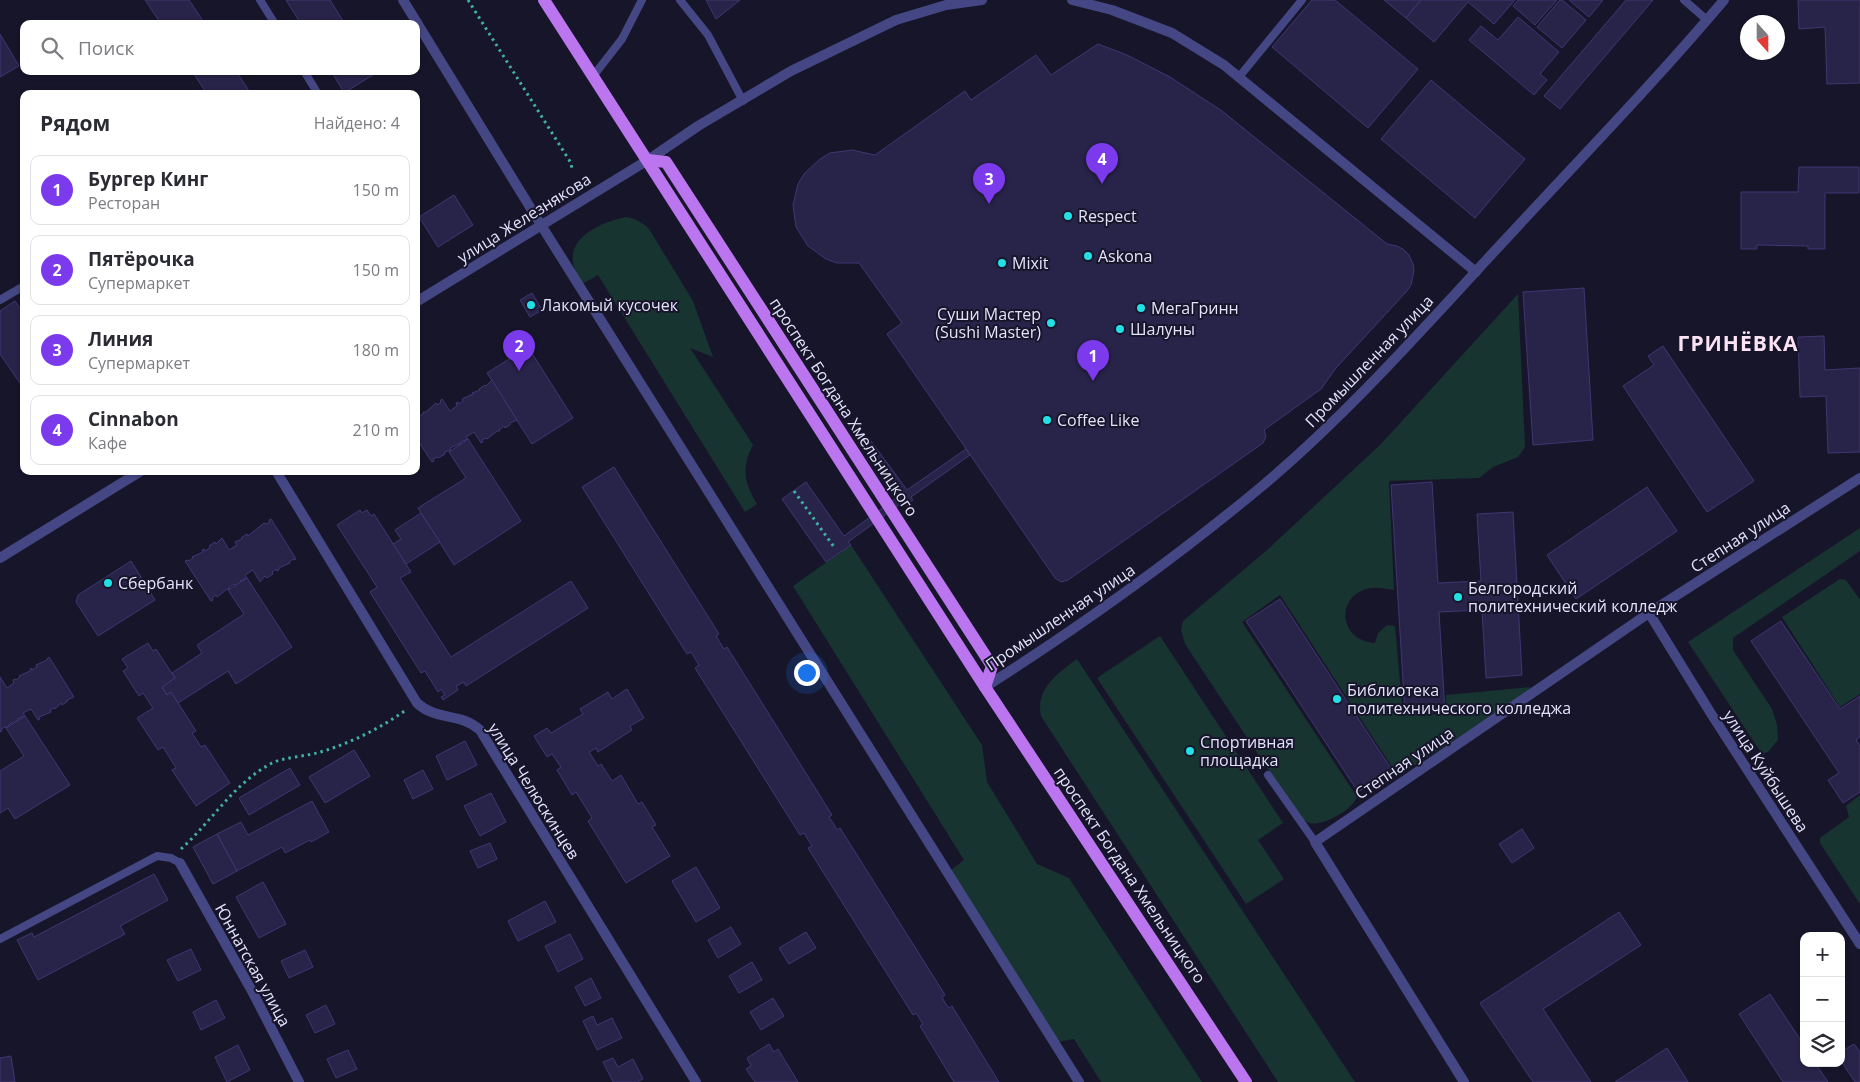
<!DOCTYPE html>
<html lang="ru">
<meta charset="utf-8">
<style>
:root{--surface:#fff;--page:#f7f7f7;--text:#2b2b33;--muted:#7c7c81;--line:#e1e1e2;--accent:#7c3aed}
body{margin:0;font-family:"Open Sans",sans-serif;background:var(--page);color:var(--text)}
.controls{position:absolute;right:15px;bottom:15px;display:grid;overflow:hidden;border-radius:10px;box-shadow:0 1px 4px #0004}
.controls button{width:45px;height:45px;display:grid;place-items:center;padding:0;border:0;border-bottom:1px solid var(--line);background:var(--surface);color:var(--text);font:25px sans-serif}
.compass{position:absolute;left:1740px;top:15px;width:45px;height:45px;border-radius:50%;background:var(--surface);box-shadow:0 1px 4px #0004;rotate:159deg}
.you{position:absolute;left:806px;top:672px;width:18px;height:18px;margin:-12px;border:4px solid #fff;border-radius:50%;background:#1a73e8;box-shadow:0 0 0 8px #1a73e833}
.badge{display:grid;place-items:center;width:32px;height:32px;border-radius:50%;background:var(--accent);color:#fff;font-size:16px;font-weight:700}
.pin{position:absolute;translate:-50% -41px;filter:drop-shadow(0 1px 2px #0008)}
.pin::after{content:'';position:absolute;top:26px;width:18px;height:15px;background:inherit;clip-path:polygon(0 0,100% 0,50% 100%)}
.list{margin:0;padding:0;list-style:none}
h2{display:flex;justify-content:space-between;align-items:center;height:65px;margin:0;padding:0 20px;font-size:21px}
h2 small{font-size:16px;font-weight:400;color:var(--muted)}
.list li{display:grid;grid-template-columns:32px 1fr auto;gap:15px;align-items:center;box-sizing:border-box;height:70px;margin:0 10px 10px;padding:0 10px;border:1px solid var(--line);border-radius:10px}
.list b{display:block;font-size:19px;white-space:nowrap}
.list p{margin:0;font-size:16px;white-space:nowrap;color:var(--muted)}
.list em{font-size:16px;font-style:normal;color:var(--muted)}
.icon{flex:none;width:28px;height:28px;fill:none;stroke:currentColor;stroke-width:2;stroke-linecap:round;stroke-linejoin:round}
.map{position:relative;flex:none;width:1860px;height:1082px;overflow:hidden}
.search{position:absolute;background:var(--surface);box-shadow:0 1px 4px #0004;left:20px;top:20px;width:400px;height:55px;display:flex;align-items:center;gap:12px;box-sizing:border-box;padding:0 18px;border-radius:10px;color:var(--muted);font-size:19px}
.panel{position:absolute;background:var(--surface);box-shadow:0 1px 4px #0004;left:20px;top:90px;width:400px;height:385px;border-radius:10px}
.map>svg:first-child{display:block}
.green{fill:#183431}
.building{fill:#282349;stroke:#3f3773}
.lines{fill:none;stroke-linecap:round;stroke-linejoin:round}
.path{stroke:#40b1a3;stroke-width:3;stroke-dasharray:2.5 4;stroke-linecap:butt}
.service{stroke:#454784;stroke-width:8}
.minor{stroke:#454784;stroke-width:10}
.tertiary{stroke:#454784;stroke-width:10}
.primary{stroke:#ba75ef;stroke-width:12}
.poi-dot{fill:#23dfe6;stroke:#17152a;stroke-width:2}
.labels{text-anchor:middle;stroke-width:4;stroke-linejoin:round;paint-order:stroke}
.poi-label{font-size:16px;fill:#e3e1fc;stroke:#17152a;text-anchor:start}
.street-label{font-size:16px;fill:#e3e1fc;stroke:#17152a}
.district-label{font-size:21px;font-weight:bold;letter-spacing:1px;fill:#fce3f4;stroke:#17152a}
</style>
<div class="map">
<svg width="1860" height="1082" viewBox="0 0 1860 1082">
<rect width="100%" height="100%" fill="#17152a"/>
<g class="green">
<path d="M626 217C636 219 642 222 649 229L693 301 713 357 690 348 753 445C741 469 744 482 757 504L745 512 598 275 582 284C578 277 574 270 573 262 569 235 605 221 626 217Z"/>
<path d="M1518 294 1525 447 1518 457 1493 467 1479 478 1389 481 1394 590C1384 588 1372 586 1363 590 1335 602 1341 641 1375 643L1378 633 1387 625 1395 626 1403 715 1446 714V695L1530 687 1528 694 1402 773 1394 770 1280 595 1242 622 1357 797C1353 809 1323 827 1310 823 1306 822 1302 818 1299 816L1185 644 1181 630 1183 621 1266 551 1381 444Z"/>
<path d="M1860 528V551L1733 638V650L1772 709 1777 725 1778 740 1768 752 1762 754 1688 642Z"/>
<path d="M851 545 982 745 987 782 1037 864 1069 878 1202 1082H1101L1074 1039 1058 1042 951 870 964 860 793 586Z"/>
<path d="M1840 579 1846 580 1860 600V694L1840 707 1782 617Z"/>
<path d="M1160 636 1283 823 1258 840 1284 879 1246 904 1097 678Z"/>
<path d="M1077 659 1355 1082H1278L1041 716C1035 689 1058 673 1077 659Z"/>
<path d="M1860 795V904L1820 843V838L1849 817 1846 806Z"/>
</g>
<g class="building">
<path d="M145 0H189L205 24H161Z"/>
<path d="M286 0H330L345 24H301Z"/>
<path d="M706 0H740L716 19Z"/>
<path d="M1312 0H1335L1418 69 1368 128 1272 47Z"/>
<path d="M1384 0H1421L1406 18Z"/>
<path d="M1421 0H1515L1494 24 1468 2 1434 42 1406 18Z"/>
<path d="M1518 0H1557L1535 25 1513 6Z"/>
<path d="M1560 0H1562L1586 20 1562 48 1537 27Z"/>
<path d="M1569 0H1603L1589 17Z"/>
<path d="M1626 0H1653L1560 109 1544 96Z"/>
<path d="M1798 0H1860V83L1827 84 1825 27 1799 29Z"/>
<path d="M1518 17 1559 52 1540 74 1547 80 1534 95 1469 40 1481 26 1498 40Z"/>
<path d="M0 34 19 66 0 77Z"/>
<path d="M1098 44 1127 55 1170 77 1222 111 1387 244 1397 246 1403 249 1409 255 1413 264 1414 271 1411 285 1406 292 1336 368 1321 389 1264 430 1266 437 1263 443 1068 580 1061 582 1055 578 887 334 902 323 859 263H837L826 259 808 246 796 227 793 205 798 184 804 174 820 159 830 153 852 150 875 155 965 91 971 100 1036 55 1051 75Z"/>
<path d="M192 71H236L251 94H207Z"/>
<path d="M331 71H375L376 73 347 91 348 94H345Z"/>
<path d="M1431 80 1525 159 1475 218 1381 139Z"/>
<path d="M1799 167H1859V193H1825V249H1808V246L1757 245V249H1741V192H1798Z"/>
<path d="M454 195 473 225 438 247 419 217Z"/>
<path d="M1584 288 1593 440 1533 445 1523 292Z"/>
<path d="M532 293 542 310 530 317 520 300Z"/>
<path d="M15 301 24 315V389L0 354V311Z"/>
<path d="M1824 336 1825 370 1860 368V452L1828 453 1826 396 1800 397 1798 337Z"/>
<path d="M1663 346 1754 481 1707 512 1623 386 1654 365 1648 356Z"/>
<path d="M528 347 573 418 532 444 487 373Z"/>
<path d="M492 380 517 420 510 423V425L505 428 504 426 499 430 500 431H497L487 439 486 438 482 440 483 442 481 443 474 432 466 437 468 439 460 442 461 443 450 448 451 450 444 452 445 454 438 458 437 457 433 459 434 461 432 462 416 438V416L418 415 419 416 424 413 423 412H426L436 403 437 405 441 402 440 401 442 399 450 411 457 406 456 403 458 402 459 404 463 401 462 399 473 394 472 393 480 390 479 389 485 385 486 386Z"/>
<path d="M868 437 907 490 966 449 970 455 911 497 913 500 905 505 903 502 848 542 851 545 826 562 782 499 806 482 844 536 899 496 861 442Z"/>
<path d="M468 439 521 521 454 565 418 508 466 478 449 452Z"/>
<path d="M614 467 719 634 716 636 724 649 727 647 832 815 829 817 833 823 837 830 840 828 945 995 942 997 945 1003 949 1008 952 1006 999 1082H954L920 1026 923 1024 916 1013 913 1015 808 848 812 846 804 833 800 835 695 668 699 665 691 652 687 654 582 487Z"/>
<path d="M1432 482 1438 583 1481 581 1477 514 1513 512 1522 675 1486 678 1482 610 1439 612 1445 712 1405 714 1391 485Z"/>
<path d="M1647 487 1677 531 1576 599 1547 555Z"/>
<path d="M360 510 362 513 367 510 371 516 374 514 406 564 411 572 400 578 451 657 571 581 588 608 466 686 464 682 456 686 458 690 443 700 441 697 445 695 441 689 438 692 425 671 421 673 370 592 377 587 337 525Z"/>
<path d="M421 513 440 542 406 564 393 544 401 539 395 530Z"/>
<path d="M271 519 296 559 294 560 293 559 289 562 290 563 279 568V570L277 571 276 569 272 572 273 574 267 578 265 576 260 582 253 570 245 575 247 578 240 581 241 582 235 586 234 584 229 587 230 589H227L217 597 216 595 212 598 213 600 211 601 185 561 188 560 189 561 193 558 192 557 203 552 202 550 204 549 205 551 210 548 209 546 215 542 216 544 222 538 229 550 237 545 235 542 242 539 241 538 247 534 248 536 264 523 266 524 270 522 269 520Z"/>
<path d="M131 561 155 600 98 636 76 602 78 595Z"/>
<path d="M247 578 292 647 236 684 228 671 178 703 171 692 167 695 162 687 175 678 172 673 202 653 197 645 244 614 228 590Z"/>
<path d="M1280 599 1392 770 1358 792 1246 621Z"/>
<path d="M1781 621 1840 709 1860 696V737L1856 740 1860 746V792L1843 803 1828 780 1839 773 1751 641Z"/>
<path d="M148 643 153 651 156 649 175 678 162 687 167 695 171 692 196 731 192 733 201 747 205 745 230 783 196 806 172 770 176 768 163 747 158 750 137 718 153 708 143 693 139 696 123 671 128 668 122 659Z"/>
<path d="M49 657 74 697 67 700 68 701 62 705 61 703 55 709 54 708 50 710 51 712 39 717 40 719 38 720 31 709 23 713 25 716 17 719 18 720 13 724 12 722 6 728 5 727 1 729 2 731 0 732V677L7 688 14 683 13 680 15 679 16 680 20 677 19 676 30 671 31 668 32 670 37 667 36 665 47 660V659Z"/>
<path d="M627 689 644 718 630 726 632 730 598 752 596 748 589 752 598 766 601 764 612 781 621 775 638 804 642 802 656 825 652 827 670 856 626 883 588 821 592 818 581 800 576 792 572 795 557 770 561 767 552 754 547 757 534 736 547 728 551 733 583 714 580 709 608 692 612 699Z"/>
<path d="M25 716 70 785 15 819 8 808 0 813V771L24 756 6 728Z"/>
<path d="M465 741 477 765 447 780 436 756Z"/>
<path d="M354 750 370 776 325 803 309 777Z"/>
<path d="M290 768 300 785 249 815 239 798Z"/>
<path d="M423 770 433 789 413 799 404 780Z"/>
<path d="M491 793 506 822 480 836 464 806Z"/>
<path d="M312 801 329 832 311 842 310 840 285 853 282 847 237 871 217 834 241 822 248 835Z"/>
<path d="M1522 829 1534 848 1512 863 1499 844Z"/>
<path d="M217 834 237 871 213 884 193 847Z"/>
<path d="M490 843 497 859 478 868 470 851Z"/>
<path d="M696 867 720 908 696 922 672 881Z"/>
<path d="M154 874 168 900 120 926 125 934 38 980 17 940 32 933 34 937Z"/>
<path d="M263 882 286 924 259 938 236 897Z"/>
<path d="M545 901 556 922 518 941 508 921Z"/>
<path d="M1619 912 1641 945 1543 1009 1591 1082H1533L1480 1003Z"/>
<path d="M731 927 741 944 718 958 708 940Z"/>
<path d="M806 932 816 948 789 964 779 948Z"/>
<path d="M570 934 583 959 558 972 545 946Z"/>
<path d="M191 949 201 970 178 981 167 960Z"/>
<path d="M305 950 313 967 289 978 281 961Z"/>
<path d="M752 962 762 980 739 993 729 976Z"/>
<path d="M591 978 601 998 585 1006 575 987Z"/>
<path d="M1770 994 1804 1045V1063H1815L1828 1082H1783L1739 1014Z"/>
<path d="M773 998 784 1016 761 1030 750 1012Z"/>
<path d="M216 1000 225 1018 201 1030 193 1012Z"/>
<path d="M326 1005 335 1024 315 1033 306 1015Z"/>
<path d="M593 1016 597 1025 612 1018 622 1038 597 1050 583 1021Z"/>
<path d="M769 1044 774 1052 778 1049 798 1082H755L746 1069 751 1066 747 1058Z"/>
<path d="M1854 1044 1860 1052V1082H1855L1841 1061V1052Z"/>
<path d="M238 1045 250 1070 227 1082 215 1057Z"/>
<path d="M1667 1048 1688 1082H1615Z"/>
<path d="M348 1050 357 1069 336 1078 327 1059Z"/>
<path d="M11 1056 15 1082H0V1058Z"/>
<path d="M613 1058 618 1067 633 1059 643 1079 637 1082H613L603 1062Z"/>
</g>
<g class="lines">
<g class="path">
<path d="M468 0 571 163 572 170"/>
<path d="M879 460 905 496"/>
<path d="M794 491 834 547"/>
<path d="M181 849C212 821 234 783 272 763 282 758 305 756 317 753 349 744 379 729 406 710"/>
</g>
<g class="service">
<path d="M260 0 275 24"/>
<path d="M680 0 708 35 743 101"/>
<path d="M1684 0 1707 20"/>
<path d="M304 71 318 94"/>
<path d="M594 75 622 39 642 0"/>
<path d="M1239 77 1302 0"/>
<path d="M0 300 24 286"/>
<path d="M1268 775 1315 842"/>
<path d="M0 939 157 856 171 858 180 863"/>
</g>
<g class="minor">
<path d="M403 0 541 225 1079 1082"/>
<path d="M276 471 417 703C436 721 460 712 480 730L696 1082"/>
<path d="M1649 613 1710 712 1860 944"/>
<path d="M180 863 252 991 299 1082"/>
<path d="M1464 1082 1315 842 1649 613 1860 478"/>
</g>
<g class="tertiary">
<path d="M1072 0 1112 10 1172 33 1224 65 1476 272"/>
<path d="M416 302 648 160 698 126 791 71 896 20 946 5 982 0"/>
<path d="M0 558 141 471"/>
<path d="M985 687C1081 626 1173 560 1261 487 1349 413 1426 325 1504 241 1578 161 1654 83 1724 0"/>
</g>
<g class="primary">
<path d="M544 0 985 687 1246 1082"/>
<path d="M648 160 666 162 992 666 985 687"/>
</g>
</g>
<g class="poi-dot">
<circle cx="1068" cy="216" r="5"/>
<circle cx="1088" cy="256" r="5"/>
<circle cx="1002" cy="263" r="5"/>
<circle cx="531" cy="305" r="5"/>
<circle cx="1141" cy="308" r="5"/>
<circle cx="1051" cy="323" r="5"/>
<circle cx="1120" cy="329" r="5"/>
<circle cx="1047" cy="420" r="5"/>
<circle cx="108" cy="583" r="5"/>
<circle cx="1458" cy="597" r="5"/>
<circle cx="1337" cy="699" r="5"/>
<circle cx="1190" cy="751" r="5"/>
</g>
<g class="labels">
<g class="poi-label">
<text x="1078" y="222">Respect</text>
<text x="1098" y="262">Askona</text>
<text x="1012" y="269">Mixit</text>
<text x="541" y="311">Лакомый кусочек</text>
<text x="1151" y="314">МегаГринн</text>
<text x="1041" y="320" text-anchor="end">Суши Мастер<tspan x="1041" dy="18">(Sushi Master)</tspan></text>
<text x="1130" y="335">Шалуны</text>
<text x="1057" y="426">Coffee Like</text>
<text x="118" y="589">Сбербанк</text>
<text x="1468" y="594">Белгородский<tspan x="1468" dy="18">политехнический колледж</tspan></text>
<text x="1347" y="696">Библиотека<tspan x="1347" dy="18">политехнического колледжа</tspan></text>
<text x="1200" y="748">Спортивная<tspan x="1200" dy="18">площадка</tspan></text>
</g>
<g class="street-label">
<text transform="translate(524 218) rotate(-32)" y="6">улица Железнякова</text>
<text transform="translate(1369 361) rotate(-46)" y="6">Промышленная улица</text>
<text transform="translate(844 407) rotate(57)" y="6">проспект Богдана Хмельницкого</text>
<text transform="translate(1740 537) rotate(-33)" y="6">Степная улица</text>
<text transform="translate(1060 617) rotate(-34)" y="6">Промышленная улица</text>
<text transform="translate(1404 763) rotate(-34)" y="6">Степная улица</text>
<text transform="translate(1766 771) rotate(57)" y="6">улица Куйбышева</text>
<text transform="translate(534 791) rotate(58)" y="6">улица Челюскинцев</text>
<text transform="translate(1130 875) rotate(56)" y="6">проспект Богдана Хмельницкого</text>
<text transform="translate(253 965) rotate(61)" y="6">Юннатская улица</text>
</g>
<g class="district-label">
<text x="1738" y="351">ГРИНЁВКА</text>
</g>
</g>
</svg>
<div class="controls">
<button>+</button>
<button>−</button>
<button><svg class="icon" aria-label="layers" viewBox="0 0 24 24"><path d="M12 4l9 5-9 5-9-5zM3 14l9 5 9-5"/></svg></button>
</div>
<svg class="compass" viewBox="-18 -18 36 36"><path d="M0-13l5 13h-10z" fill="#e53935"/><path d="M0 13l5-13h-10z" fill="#7c7c81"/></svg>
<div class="you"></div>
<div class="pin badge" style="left:1093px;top:381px">1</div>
<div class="pin badge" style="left:519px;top:371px">2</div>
<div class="pin badge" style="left:989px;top:204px">3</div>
<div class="pin badge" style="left:1102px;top:184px">4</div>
<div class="search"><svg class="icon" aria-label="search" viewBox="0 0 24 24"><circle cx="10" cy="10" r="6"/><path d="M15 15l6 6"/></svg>Поиск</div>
<section class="panel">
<h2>Рядом<small>Найдено: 4</small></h2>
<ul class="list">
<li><span class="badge">1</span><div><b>Бургер Кинг</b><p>Ресторан</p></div><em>150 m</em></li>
<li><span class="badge">2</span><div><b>Пятёрочка</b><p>Супермаркет</p></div><em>150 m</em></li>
<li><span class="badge">3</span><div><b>Линия</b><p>Супермаркет</p></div><em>180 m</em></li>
<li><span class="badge">4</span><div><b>Cinnabon</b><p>Кафе</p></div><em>210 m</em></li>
</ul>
</section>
</div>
